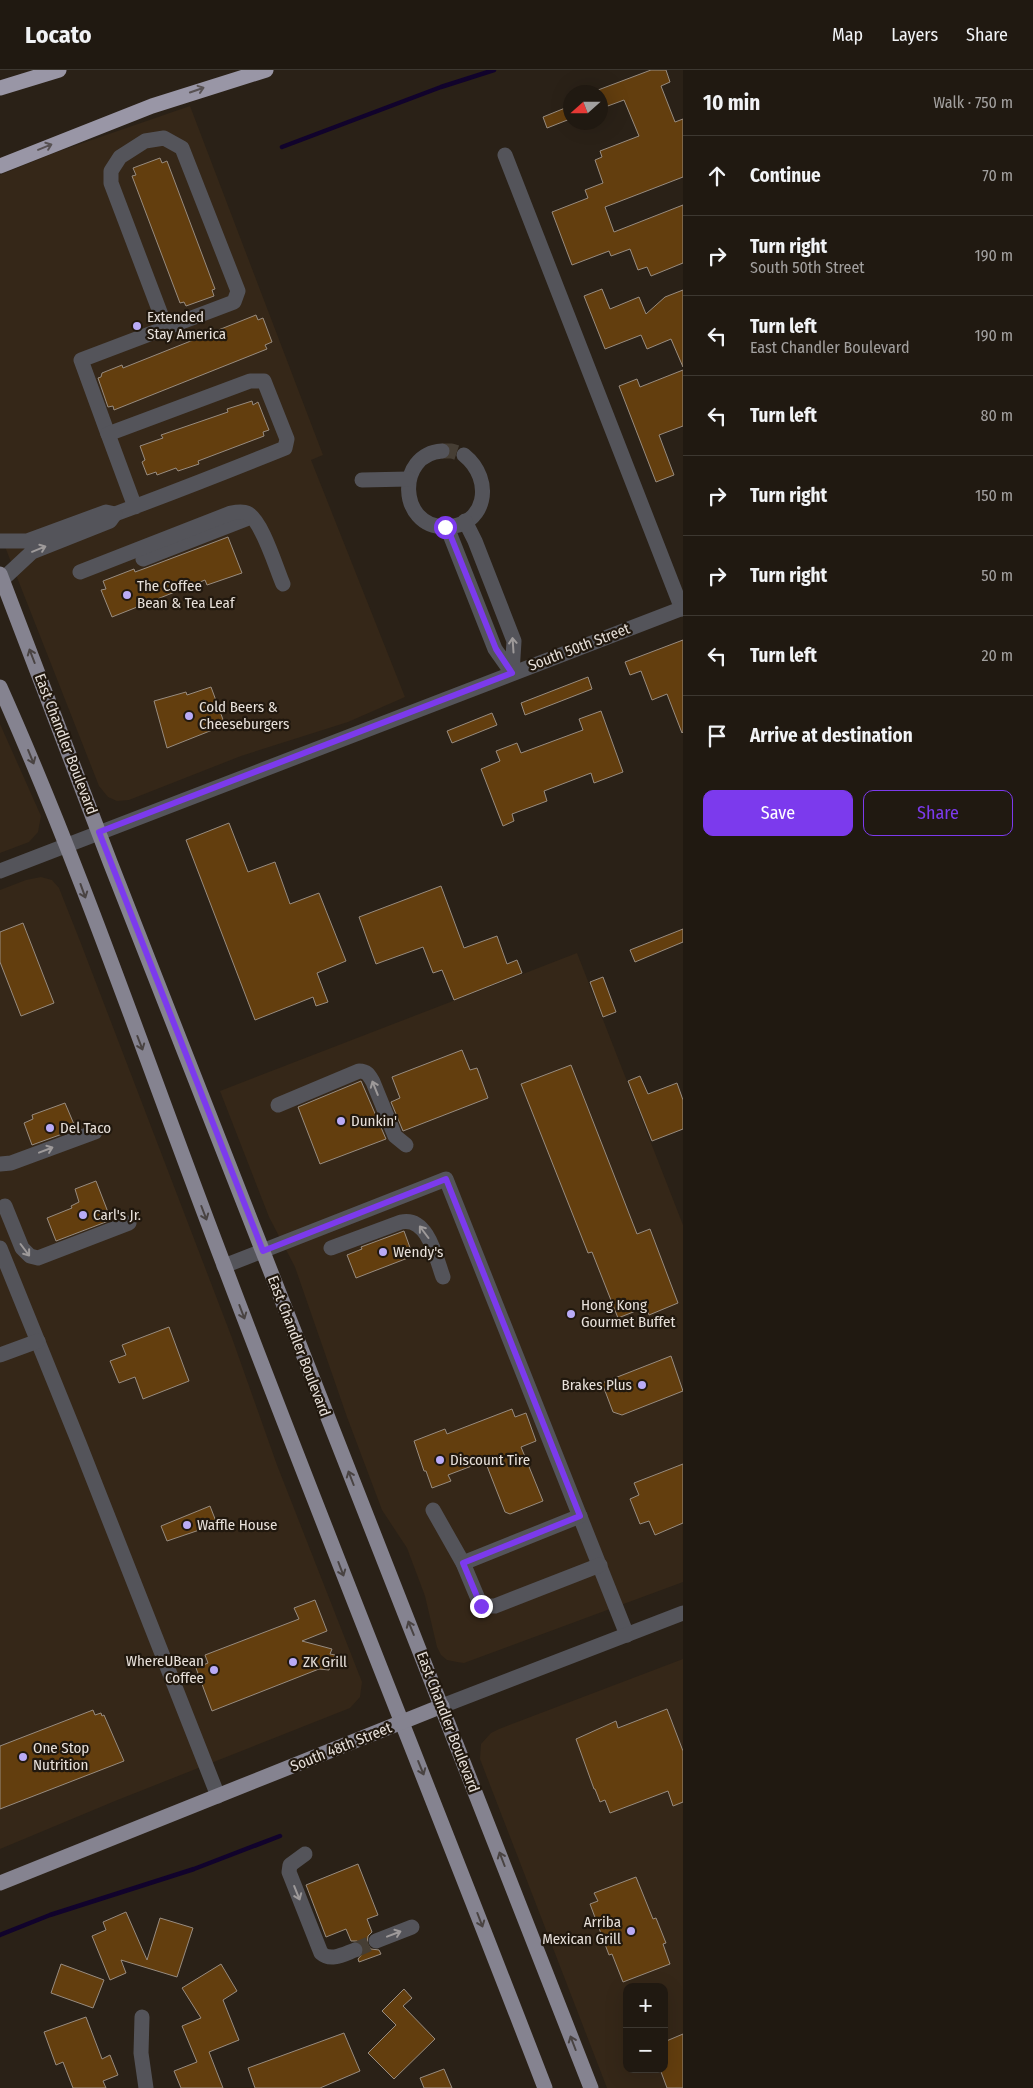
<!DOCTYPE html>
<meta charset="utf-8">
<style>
:root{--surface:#201911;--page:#2d261f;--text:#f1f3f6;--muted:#a2a09f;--line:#3d3831;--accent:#7c3aed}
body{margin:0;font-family:"Fira Sans Condensed",sans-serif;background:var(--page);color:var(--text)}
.controls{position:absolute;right:15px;bottom:15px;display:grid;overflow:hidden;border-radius:10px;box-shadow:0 5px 20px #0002}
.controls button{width:45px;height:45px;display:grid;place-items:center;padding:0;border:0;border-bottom:1px solid var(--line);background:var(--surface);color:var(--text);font:25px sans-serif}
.compass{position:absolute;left:563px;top:15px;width:45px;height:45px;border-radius:50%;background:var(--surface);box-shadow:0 5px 20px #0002;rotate:249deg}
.stop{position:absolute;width:15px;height:15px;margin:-11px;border:4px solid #7c3aed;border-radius:50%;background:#fff}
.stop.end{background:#7c3aed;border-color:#fff;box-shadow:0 1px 5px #0008}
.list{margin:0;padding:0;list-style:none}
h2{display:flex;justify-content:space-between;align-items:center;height:65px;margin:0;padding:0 20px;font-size:21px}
h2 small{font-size:16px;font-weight:400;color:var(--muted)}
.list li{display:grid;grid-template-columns:32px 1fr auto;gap:15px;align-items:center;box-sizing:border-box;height:80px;padding:0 20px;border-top:1px solid var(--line)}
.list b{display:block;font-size:19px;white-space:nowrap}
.list p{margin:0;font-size:16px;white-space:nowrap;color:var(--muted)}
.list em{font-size:16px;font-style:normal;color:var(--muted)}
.actions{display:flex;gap:10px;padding:15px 20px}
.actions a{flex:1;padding:11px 0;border:1px solid var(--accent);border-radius:10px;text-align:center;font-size:18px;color:var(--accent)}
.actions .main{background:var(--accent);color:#fff}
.icon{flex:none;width:28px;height:28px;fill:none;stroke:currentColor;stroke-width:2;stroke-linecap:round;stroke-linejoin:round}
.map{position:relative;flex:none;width:683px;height:2018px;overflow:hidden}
header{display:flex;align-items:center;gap:30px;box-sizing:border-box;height:70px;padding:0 25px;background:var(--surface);border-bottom:1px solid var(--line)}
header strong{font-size:24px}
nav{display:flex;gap:28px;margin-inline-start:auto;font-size:18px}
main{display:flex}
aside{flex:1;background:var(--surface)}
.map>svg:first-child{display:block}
.built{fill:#352718;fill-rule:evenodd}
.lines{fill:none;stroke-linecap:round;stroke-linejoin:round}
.stream{stroke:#11032c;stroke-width:4.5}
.building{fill:#633e0e;stroke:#988c80}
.minor-tunnel{stroke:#463e34;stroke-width:15;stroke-dasharray:15 8;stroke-linecap:butt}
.minor{stroke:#54545a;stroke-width:15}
.major{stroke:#858390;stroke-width:15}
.highway{stroke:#9996a6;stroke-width:15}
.oneway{stroke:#575152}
.oneway2{stroke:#9e9a9a}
.oneway3{stroke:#494342}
.route{stroke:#7c3aed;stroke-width:6}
.poi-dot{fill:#b9abf7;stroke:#21180e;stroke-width:2}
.labels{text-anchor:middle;stroke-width:4.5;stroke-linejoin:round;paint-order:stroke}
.poi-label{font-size:15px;fill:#e7e0da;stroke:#21180e;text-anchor:start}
.street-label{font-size:15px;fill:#e7e0da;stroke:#21180e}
</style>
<header>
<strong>Locato</strong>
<nav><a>Map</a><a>Layers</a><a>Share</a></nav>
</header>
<main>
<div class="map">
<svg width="683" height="2018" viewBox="0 0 683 2018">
<rect width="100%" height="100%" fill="#2a2117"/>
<g class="built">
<path d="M190 36 323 385 311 390 405 627 348 652 241 686 129 730 117 731 108 727 99 716 0 464V105L54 83Z"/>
<path d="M0 654 41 746 38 762 29 772 0 783Z"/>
<path d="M41 807 52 810 59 818 80 871 232 1268 277 1395 362 1612 360 1627 350 1638 115 1731 0 1779V820L26 810Z"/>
<path d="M577 883 683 1155V1512L464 1593 457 1592 447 1590 441 1585 437 1577 425 1526 407 1478 382 1440 347 1347 295 1197 269 1147 220 1021Z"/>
<path d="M683 1589V2018H607L480 1689 481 1674 491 1663 499 1659ZM627 1917H664V1999H627Z"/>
</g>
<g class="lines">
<g class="stream">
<path d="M282 77 441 17 494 0"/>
<path d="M0 1865 50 1845 194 1799 280 1766"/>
</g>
</g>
<g class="building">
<path d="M651 0H666L670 12 661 16 675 52 683 49V107L605 137 614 162 683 135V193L651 206 647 197 638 200 630 179 611 186 609 181 572 195 552 142 588 128 585 120 603 113 595 90 602 87 600 81 639 66 624 30 605 37 598 20Z"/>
<path d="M570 36V49L547 58 543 47Z"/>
<path d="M160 88 162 93 167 91 215 219 212 220 214 226 186 236 184 232 180 233 132 106 136 105 133 98Z"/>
<path d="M602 219 610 239 639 227 646 244 665 227 683 220V297L671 269 647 279 641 265 605 279 584 226Z"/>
<path d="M256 245 258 250 263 248 272 272 265 275 267 279 114 340 113 336 108 337 98 308 101 307 102 303 122 295 123 298Z"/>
<path d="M683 300V356L659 365 674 405 656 412 619 316 637 309 640 317Z"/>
<path d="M252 331 253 335 258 332 269 360 263 362 264 366 198 391 199 394 178 401 176 398 157 405 156 402 147 405 142 392 145 390 140 376 163 368 161 365 228 342 227 339Z"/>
<path d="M228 467 242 503 207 515 205 510 112 547 101 520 106 519 103 511 134 499 135 502 146 498Z"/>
<path d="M683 570V662L682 663 667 624 652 630 641 601 630 605 625 592Z"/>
<path d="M588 607 592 619 525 645 521 633Z"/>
<path d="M211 617 225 655 167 678 154 631 186 622 187 625Z"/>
<path d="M601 641 623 702 594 713 591 703 544 721 547 731 512 744 514 751 503 756 481 699 500 691 496 681 517 673 521 683 583 660 579 649Z"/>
<path d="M492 643 497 655 452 673 447 661Z"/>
<path d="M229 753 248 802 275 792 290 834 319 823 346 891 317 903 328 932 316 936 313 927 255 950 186 770Z"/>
<path d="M441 816 464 878 497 866 507 894 517 890 522 903 454 930 442 900 433 903 423 877 376 894 359 847Z"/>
<path d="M23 853 54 933 21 946 0 892V862Z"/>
<path d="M683 859V872L635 892 630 880Z"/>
<path d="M603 907 616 942 603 947 590 912Z"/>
<path d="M462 980 470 1000 477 998 488 1028 403 1061 391 1032 400 1028 392 1007Z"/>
<path d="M571 995 637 1164 650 1159 678 1233 649 1245 646 1237 618 1248 592 1182 588 1183 521 1014Z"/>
<path d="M640 1006 648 1024 677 1013 683 1030V1059L652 1071 628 1011Z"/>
<path d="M361 1011 386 1069 320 1094 298 1037Z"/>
<path d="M65 1033 76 1059 32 1075 24 1053 33 1049 32 1045Z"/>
<path d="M96 1111 111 1150 56 1171 47 1148 72 1138 71 1136 79 1132 75 1119Z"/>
<path d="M404 1161 413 1186 356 1208 347 1185 362 1179 361 1177Z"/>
<path d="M169 1257 189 1311 143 1329 135 1307 119 1313 110 1291 126 1285 122 1275Z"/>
<path d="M671 1286 683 1321 622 1345 613 1342 602 1313Z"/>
<path d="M512 1339 515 1347 526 1343 536 1371 521 1377 543 1431 510 1444 505 1442 485 1391 448 1405 451 1411 432 1418 426 1401H424L414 1371 445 1359 447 1364Z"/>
<path d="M683 1394V1453L655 1465 649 1451 640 1454 630 1429 639 1425 634 1413Z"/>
<path d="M210 1436 217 1454 167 1471 161 1456Z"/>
<path d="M315 1530 327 1561 302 1571 332 1579 330 1584 335 1585 329 1600 319 1599 212 1641 196 1598 208 1593 205 1585 299 1549 294 1538Z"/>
<path d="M667 1639 683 1681V1732L673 1736 668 1721 610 1743 605 1730 600 1732 595 1719H594L576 1669 616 1651 618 1658Z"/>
<path d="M93 1640 95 1645 101 1643 102 1646 104 1645 124 1691 0 1739V1676Z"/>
<path d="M358 1794 378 1845 367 1849 372 1862 368 1866 367 1874 371 1879 379 1880 381 1884 359 1892 358 1889 364 1882V1876L357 1871H351L346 1859 326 1867 306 1815Z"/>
<path d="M636 1807 653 1849 656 1848 666 1873 663 1874 670 1894 623 1912 612 1884 609 1885 590 1834 598 1831 594 1823Z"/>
<path d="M126 1842 147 1890 160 1848 193 1858 177 1907 121 1890 126 1903 110 1910 92 1866 106 1860 103 1852Z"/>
<path d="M61 1894 104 1910 93 1938 51 1923Z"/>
<path d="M221 1894 237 1921 223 1930 239 1970 209 1982 223 2018H181L174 2001 197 1992 182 1956 201 1948 182 1918Z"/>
<path d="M404 1919 412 1928 403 1936 435 1969 394 2009 368 1983 396 1955 382 1941Z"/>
<path d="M86 1947 102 1989 110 1985 118 2005 103 2011 106 2018H73L63 1992 56 1995 44 1962Z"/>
<path d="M344 1963 360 2001 320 2018H255L248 1998Z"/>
<path d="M683 1964V2018H667L660 1999H664V1972Z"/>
<path d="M444 1999 452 2018H424L420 2008Z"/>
</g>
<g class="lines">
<g class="minor-tunnel">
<path d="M442 381H452L464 385"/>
<path d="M355 1880 376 1871"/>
</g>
<g class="minor">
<path d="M505 85 682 539"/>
<path d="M108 364 81 290 234 232 238 221 182 78 164 68 145 71 120 87 111 101V113L166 258"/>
<path d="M442 381C396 384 398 457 445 457 486 457 495 410 464 385"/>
<path d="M362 410 409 409"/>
<path d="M115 444C172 423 228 401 285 378L287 369 264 311H250L108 364 135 437"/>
<path d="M447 457 495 579 512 603 514 571 475 471 465 451"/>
<path d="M0 471H27L106 442 115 444 110 451 32 482 2 510"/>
<path d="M143 489 251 447"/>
<path d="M80 502 231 443C236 442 243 441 247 443 262 450 276 498 283 514"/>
<path d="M0 801 683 538"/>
<path d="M278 1035 359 1001C367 1001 369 1005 373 1012L395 1066 406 1075"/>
<path d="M0 1094 11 1093 95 1062"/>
<path d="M5 1136 22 1178 30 1186 38 1188 129 1153"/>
<path d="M0 1178 79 1373 218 1726"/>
<path d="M331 1178 401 1152C428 1146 436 1188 443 1207"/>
<path d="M224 1196 446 1109 627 1565"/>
<path d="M0 1285 38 1271"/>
<path d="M433 1440 463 1493 481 1536H495L600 1495"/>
<path d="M463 1493 580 1446"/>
<path d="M442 1636 683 1543"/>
<path d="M305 1784 290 1795 289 1802 321 1883C331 1892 344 1884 355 1880"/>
<path d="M376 1871 412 1857"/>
<path d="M142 1947 141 1983 146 2018"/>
</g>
<g class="major">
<path d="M0 504 110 792 591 2018"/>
<path d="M0 617C84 805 150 1002 224 1195 328 1470 439 1743 545 2018"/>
<path d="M0 1813 442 1636"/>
</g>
<g class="highway">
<path d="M0 18 59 0"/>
<path d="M0 96 152 36 266 0"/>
</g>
</g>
<defs><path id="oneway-shaft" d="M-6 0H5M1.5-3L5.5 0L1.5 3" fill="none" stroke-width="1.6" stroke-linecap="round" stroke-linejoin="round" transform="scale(1.25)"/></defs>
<g class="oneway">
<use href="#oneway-shaft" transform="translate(197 20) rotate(-19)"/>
<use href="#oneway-shaft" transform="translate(45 77) rotate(-22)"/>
</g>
<g class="oneway2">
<use href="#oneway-shaft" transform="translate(39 479) rotate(-22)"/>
<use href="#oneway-shaft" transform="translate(513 575) rotate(-94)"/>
<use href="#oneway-shaft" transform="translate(375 1018) rotate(-112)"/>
<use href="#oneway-shaft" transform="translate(46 1080) rotate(-21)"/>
<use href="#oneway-shaft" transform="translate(424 1162) rotate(-127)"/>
<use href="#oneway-shaft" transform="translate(25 1180) rotate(53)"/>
<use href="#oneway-shaft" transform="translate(297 1823) rotate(68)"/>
<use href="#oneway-shaft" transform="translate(394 1864) rotate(-21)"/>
</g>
<g class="oneway3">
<use href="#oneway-shaft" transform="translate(32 586) rotate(-111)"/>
<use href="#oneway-shaft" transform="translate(31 687) rotate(68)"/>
<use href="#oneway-shaft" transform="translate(83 821) rotate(70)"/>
<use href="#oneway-shaft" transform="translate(140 973) rotate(69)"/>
<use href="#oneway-shaft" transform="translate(204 1143) rotate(69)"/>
<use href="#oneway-shaft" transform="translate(242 1242) rotate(69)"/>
<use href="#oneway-shaft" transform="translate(351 1408) rotate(-111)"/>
<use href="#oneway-shaft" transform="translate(341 1499) rotate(69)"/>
<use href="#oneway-shaft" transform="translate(411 1558) rotate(-112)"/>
<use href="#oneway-shaft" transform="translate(421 1698) rotate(68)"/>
<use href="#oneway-shaft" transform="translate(502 1789) rotate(-111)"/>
<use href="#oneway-shaft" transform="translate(480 1850) rotate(69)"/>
<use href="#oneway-shaft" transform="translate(573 1973) rotate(-111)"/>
</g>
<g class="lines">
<path class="route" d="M445 457H447L496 579 512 603 99 762 263 1181 446 1109 580 1446 463 1493 481 1536"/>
</g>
<g class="poi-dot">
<circle cx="137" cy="256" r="5"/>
<circle cx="127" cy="525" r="5"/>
<circle cx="189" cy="646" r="5"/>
<circle cx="341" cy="1051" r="5"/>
<circle cx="50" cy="1058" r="5"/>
<circle cx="83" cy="1145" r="5"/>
<circle cx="383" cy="1182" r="5"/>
<circle cx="571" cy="1244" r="5"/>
<circle cx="642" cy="1315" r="5"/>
<circle cx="440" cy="1390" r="5"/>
<circle cx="187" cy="1455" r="5"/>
<circle cx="293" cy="1592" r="5"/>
<circle cx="214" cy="1600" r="5"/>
<circle cx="23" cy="1687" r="5"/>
<circle cx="631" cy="1861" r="5"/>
</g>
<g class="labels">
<g class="poi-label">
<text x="147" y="252">Extended<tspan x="147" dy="17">Stay America</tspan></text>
<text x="137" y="521">The Coffee<tspan x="137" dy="17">Bean &amp; Tea Leaf</tspan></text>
<text x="199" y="642">Cold Beers &amp;<tspan x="199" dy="17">Cheeseburgers</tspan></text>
<text x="351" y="1056">Dunkin'</text>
<text x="60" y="1063">Del Taco</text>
<text x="93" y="1150">Carl's Jr.</text>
<text x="393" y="1187">Wendy's</text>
<text x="581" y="1240">Hong Kong<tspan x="581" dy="17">Gourmet Buffet</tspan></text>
<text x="632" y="1320" text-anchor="end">Brakes Plus</text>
<text x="450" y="1395">Discount Tire</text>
<text x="197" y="1460">Waffle House</text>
<text x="204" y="1596" text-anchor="end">WhereUBean<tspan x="204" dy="17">Coffee</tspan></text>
<text x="303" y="1597">ZK Grill</text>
<text x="33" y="1683">One Stop<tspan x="33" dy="17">Nutrition</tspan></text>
<text x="621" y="1857" text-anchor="end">Arriba<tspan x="621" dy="17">Mexican Grill</tspan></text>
</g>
<g class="street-label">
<text transform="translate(579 577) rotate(-21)" y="5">South 50th Street</text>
<text transform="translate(66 674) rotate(69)" y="5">East Chandler Boulevard</text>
<text transform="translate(299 1276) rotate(69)" y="5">East Chandler Boulevard</text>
<text transform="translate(448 1652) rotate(69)" y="5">East Chandler Boulevard</text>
<text transform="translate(341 1677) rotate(-22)" y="5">South 48th Street</text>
</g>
</g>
</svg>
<div class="controls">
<button>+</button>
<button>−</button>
</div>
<svg class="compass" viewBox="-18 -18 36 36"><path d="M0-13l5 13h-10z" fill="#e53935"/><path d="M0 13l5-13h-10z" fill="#a2a09f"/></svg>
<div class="stop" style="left:445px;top:457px"></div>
<div class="stop end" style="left:481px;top:1536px"></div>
</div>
<aside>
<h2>10 min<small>Walk · 750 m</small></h2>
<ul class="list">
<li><svg class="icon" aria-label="ahead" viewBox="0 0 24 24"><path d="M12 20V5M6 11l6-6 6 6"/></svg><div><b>Continue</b></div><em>70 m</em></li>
<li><svg class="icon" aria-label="right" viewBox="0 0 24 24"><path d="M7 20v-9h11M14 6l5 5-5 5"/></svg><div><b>Turn right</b><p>South 50th Street</p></div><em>190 m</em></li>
<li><svg class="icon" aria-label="left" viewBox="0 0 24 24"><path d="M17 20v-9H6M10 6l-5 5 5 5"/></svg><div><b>Turn left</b><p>East Chandler Boulevard</p></div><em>190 m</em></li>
<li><svg class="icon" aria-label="left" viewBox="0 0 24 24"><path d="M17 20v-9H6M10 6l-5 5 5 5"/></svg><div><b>Turn left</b></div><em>80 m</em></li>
<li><svg class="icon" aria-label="right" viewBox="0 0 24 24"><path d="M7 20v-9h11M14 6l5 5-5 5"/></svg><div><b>Turn right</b></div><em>150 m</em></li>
<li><svg class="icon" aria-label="right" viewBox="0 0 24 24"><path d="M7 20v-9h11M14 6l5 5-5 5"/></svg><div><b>Turn right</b></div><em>50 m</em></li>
<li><svg class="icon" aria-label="left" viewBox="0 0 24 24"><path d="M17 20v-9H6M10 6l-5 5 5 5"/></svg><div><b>Turn left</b></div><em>20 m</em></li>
<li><svg class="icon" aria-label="arrive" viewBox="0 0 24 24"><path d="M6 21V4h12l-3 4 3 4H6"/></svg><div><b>Arrive at destination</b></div></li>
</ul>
<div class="actions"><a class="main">Save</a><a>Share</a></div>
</aside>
</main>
